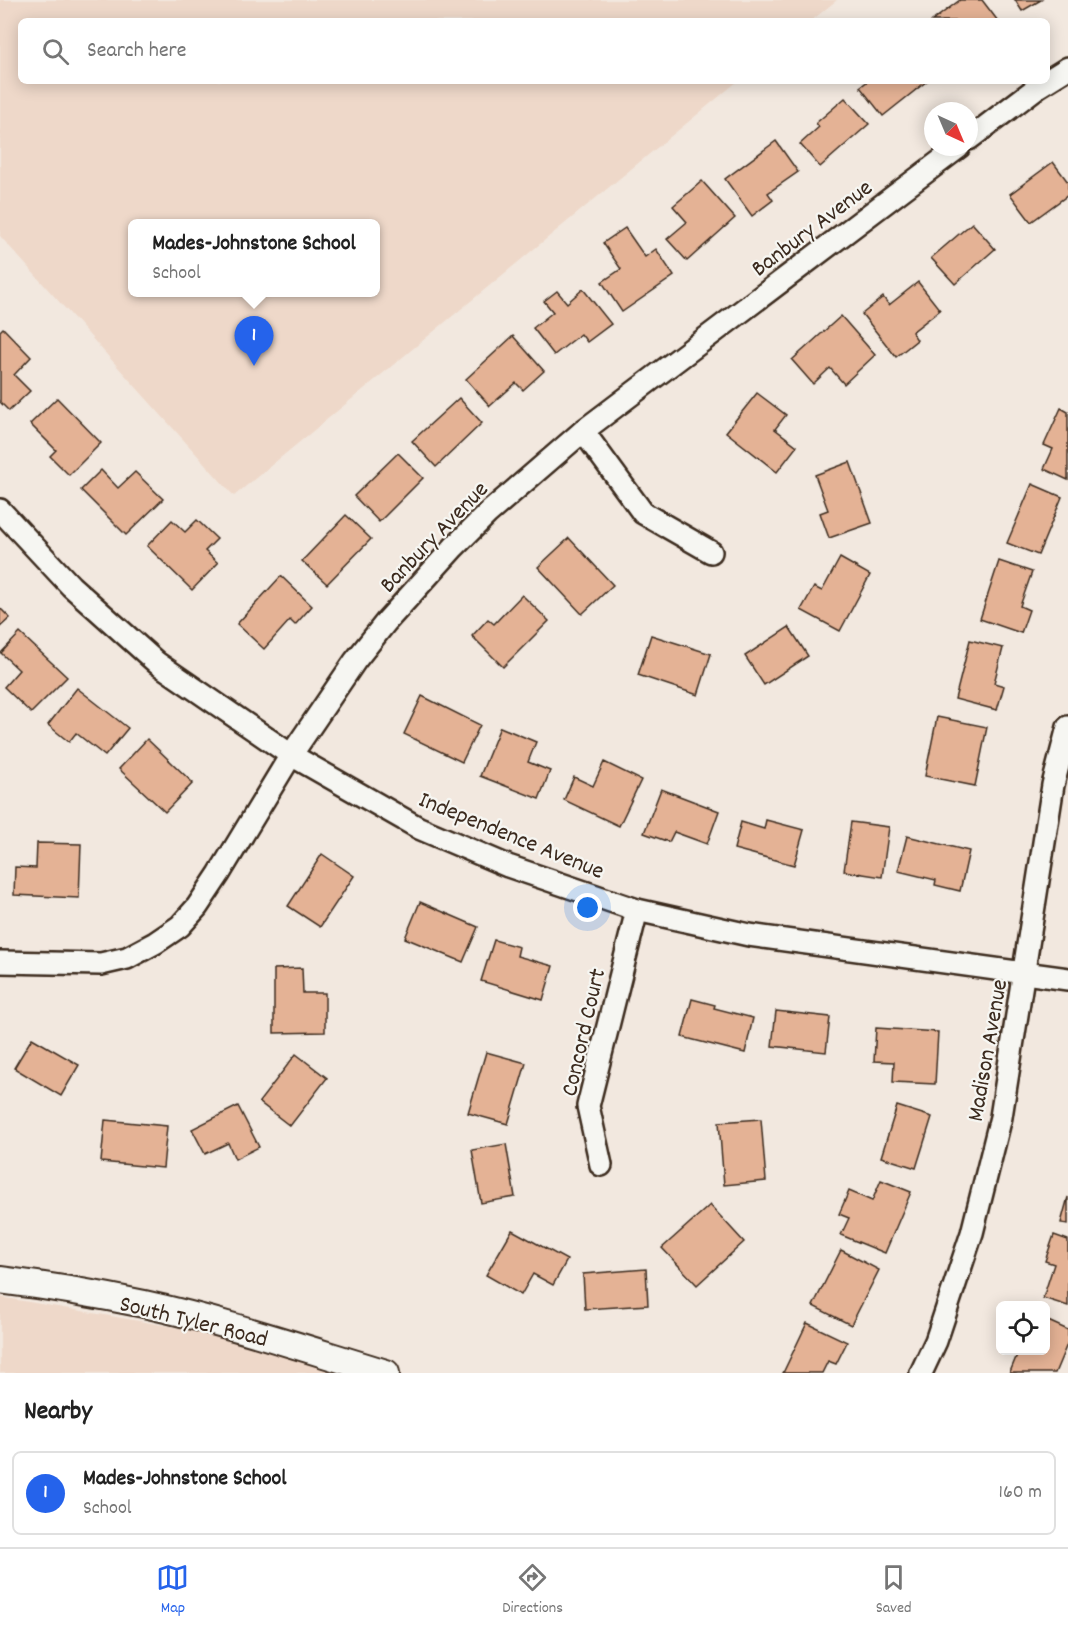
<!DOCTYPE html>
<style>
:root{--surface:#fff;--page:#f2f2f2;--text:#222;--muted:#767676;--line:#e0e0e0;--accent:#2563eb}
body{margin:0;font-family:Dekko,sans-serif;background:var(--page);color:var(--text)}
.controls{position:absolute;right:18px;bottom:18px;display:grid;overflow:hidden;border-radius:9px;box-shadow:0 3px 15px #0003}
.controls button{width:54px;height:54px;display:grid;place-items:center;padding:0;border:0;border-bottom:2px solid var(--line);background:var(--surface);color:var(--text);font:30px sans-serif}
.compass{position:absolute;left:924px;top:102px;width:54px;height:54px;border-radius:50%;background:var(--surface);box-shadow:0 3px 15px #0003;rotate:136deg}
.you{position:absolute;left:588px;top:908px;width:21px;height:21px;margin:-15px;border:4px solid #fff;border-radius:50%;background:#1a73e8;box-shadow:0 0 0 9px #1a73e833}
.badge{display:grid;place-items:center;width:39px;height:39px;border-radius:50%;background:var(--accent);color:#fff;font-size:20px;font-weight:700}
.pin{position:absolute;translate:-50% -50px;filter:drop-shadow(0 2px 3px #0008)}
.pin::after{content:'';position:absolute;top:32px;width:21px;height:18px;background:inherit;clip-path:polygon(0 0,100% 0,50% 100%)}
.popup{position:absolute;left:128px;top:219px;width:252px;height:78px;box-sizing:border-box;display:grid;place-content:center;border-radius:9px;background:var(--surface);filter:drop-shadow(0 2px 4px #0005);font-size:20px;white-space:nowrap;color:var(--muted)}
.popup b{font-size:22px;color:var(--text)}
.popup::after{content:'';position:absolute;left:50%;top:100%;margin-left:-12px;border:12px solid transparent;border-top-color:var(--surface)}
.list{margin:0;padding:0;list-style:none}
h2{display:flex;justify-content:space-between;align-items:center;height:78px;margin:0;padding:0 24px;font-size:26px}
h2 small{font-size:20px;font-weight:400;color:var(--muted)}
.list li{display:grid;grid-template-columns:39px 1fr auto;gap:18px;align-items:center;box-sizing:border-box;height:84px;margin:0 12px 12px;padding:0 12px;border:2px solid var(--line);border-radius:9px}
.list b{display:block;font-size:22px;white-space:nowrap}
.list p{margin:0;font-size:20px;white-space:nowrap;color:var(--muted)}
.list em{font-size:20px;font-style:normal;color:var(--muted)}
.icon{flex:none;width:33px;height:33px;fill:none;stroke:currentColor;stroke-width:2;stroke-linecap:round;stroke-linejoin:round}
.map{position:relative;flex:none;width:1068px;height:1373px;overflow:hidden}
.search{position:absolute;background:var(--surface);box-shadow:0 3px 15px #0003;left:18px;right:18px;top:18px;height:66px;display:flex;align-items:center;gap:15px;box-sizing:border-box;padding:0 21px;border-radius:9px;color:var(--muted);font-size:22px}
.sheet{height:174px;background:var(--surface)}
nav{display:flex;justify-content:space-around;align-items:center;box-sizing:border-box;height:84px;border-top:2px solid var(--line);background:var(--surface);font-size:16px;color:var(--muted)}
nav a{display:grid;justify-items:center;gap:3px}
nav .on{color:var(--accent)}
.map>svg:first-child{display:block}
.built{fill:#eed8c9;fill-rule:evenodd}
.building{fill:#e4b295;stroke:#3b2a1e;stroke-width:1.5}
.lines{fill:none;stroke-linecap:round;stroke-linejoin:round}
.minor-casing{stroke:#3b2a1e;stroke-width:26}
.tertiary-casing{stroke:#3b2a1e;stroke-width:30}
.minor{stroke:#f6f6f2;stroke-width:21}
.tertiary{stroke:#f6f6f2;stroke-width:26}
.labels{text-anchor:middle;stroke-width:4.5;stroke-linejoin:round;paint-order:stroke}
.street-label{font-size:24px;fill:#3b2a1e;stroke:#f6f6f2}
</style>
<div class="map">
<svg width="1068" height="1373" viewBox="0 0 1068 1373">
<rect width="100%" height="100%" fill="#f2e8df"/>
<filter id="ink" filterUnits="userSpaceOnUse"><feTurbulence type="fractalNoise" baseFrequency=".0167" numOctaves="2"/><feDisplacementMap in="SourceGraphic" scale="12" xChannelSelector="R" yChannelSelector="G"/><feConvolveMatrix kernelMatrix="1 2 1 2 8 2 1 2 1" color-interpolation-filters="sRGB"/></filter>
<g filter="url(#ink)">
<g class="built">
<path d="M0 0H837L811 21H21V81H738L234 496 0 236ZM132 224H376V292H132Z"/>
<path d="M0 1297 203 1332 345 1373H0Z"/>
</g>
<g class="building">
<path d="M960 0H982L998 21H932Z"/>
<path d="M1015 0H1041L1022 11Z"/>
<path d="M868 81H927L883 116 860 87Z"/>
<path d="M845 98 869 124 820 167 800 144 819 127 816 123Z"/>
<path d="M776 141 798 172 768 193 773 200 752 216 725 179Z"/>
<path d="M1053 162 1068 182V195L1031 222 1010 194Z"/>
<path d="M702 181 735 218 687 261 667 239 687 222 673 206Z"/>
<path d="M972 223 995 249 955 284 931 258Z"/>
<path d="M625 228 645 257 656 249 674 276 622 312 602 282 621 269 603 243Z"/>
<path d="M918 282 940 310 912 332 917 340 896 357 862 314 883 297 889 305Z"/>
<path d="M583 289 611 324 587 342 581 334 554 355 533 328 553 312 544 301 557 291 567 303Z"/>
<path d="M841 316 875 355 844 384 830 368 813 384 792 360Z"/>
<path d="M3 328 31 357 14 375 30 391 9 411 0 402V331Z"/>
<path d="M513 336 544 371 523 390 516 383 490 406 466 379Z"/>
<path d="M757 393 786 415 775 429 797 446 777 472 726 432Z"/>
<path d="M57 398 101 443 69 475 50 456 56 450 30 424Z"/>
<path d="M459 398 482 423 436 467 412 441Z"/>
<path d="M1061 408 1068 412V480L1044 469 1053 449 1044 445Z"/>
<path d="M398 453 423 478 379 522 354 496Z"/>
<path d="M850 462 872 523 829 538 820 513 828 510 815 475Z"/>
<path d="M101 470 118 488 135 472 163 499 126 535 81 490Z"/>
<path d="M1032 484 1062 497 1038 555 1007 543Z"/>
<path d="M346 515 371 539 327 584 302 561Z"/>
<path d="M172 520 185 532 197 520 217 539 205 551 218 563 192 590 147 546Z"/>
<path d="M569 538 613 585 582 614 538 567Z"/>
<path d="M840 558 870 575 840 631 801 610 814 587 822 591Z"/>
<path d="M999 561 1032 572 1020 606 1029 610 1021 633 980 619Z"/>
<path d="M281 576 312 606 295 625 290 620 264 649 237 624Z"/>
<path d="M522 595 549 621 503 667 472 636 488 619 494 624Z"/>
<path d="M0 608 10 618 0 627Z"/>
<path d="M789 627 808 656 764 685 745 656Z"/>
<path d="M20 633 67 677 31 713 4 687 19 670 1 653Z"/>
<path d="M651 635 711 654 698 695 638 675Z"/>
<path d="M970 640 1003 648 994 683 1004 686 997 710 955 699Z"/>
<path d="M77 688 128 728 105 756 76 733 69 742 48 725Z"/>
<path d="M422 696 480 725 462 762 404 734Z"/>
<path d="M937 717 987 727 975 786 925 776Z"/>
<path d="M500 727 536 742 528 762 550 771 539 799 480 776Z"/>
<path d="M147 739 193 783 165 812 119 769Z"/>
<path d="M604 762 641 780 619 826 564 800 574 777 593 786Z"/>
<path d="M661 789 719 811 707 844 674 832 669 842 644 833Z"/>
<path d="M766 820 804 830 794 865 734 849 741 822 764 829Z"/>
<path d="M851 822 889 827 882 877 844 871Z"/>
<path d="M907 836 969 851 960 891 935 885 936 880 898 871Z"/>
<path d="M37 843 81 844 79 898 14 895 15 867 36 868Z"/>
<path d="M322 854 354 876 320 927 288 906Z"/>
<path d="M420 902 478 927 463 962 405 938Z"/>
<path d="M494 940 519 947 517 956 553 966 543 1000 481 981Z"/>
<path d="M302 968 303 993H325V1032L274 1033V969Z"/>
<path d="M692 999 715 1005 714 1008 753 1018 745 1053 682 1037Z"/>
<path d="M776 1011 830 1017 826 1052 772 1046Z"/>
<path d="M876 1028 938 1032 935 1084 893 1082 894 1062 874 1061Z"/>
<path d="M32 1038 79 1065 61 1096 14 1068Z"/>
<path d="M486 1052 526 1063 508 1124 468 1113Z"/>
<path d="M296 1054 327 1078 290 1126 259 1102Z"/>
<path d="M238 1106 259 1147 235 1159 228 1143 205 1154 192 1129Z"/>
<path d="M897 1106 932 1117 916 1168 881 1157Z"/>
<path d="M761 1119 766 1181 724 1185 719 1122Z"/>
<path d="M105 1120 167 1126 163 1168 101 1162Z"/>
<path d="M506 1144 515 1197 481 1203 472 1150Z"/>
<path d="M881 1180 911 1192 885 1253 841 1235 849 1218 839 1214 849 1191 872 1201Z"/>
<path d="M1068 1197V1224L1061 1223Z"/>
<path d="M710 1205 744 1242 697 1285 662 1248Z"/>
<path d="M512 1230 567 1260 553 1285 533 1274 521 1295 486 1275Z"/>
<path d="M1054 1235 1068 1240V1306L1043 1298 1054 1264 1045 1261Z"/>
<path d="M841 1250 879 1270 851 1325 813 1306Z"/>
<path d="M646 1269 648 1305 585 1309 583 1274Z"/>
<path d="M1046 1320 1068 1330V1342L1055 1373H1011L1010 1372 1019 1350H1046Z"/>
<path d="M807 1323 847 1342 836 1364 828 1361 822 1373H783Z"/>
</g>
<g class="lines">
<defs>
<g id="minor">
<path d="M969 139 1039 86 1068 68"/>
<path d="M583 431 643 513 711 552"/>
<path d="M0 510 71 586 157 663 291 755 419 828 508 866 637 910 749 935 1068 979"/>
<path d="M0 962 101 964 127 958 155 943 180 926 197 907 219 874 291 755 355 661 386 622 454 547 487 514 583 431 959 147"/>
<path d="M601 1165 588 1106 637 910"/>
<path d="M921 1373 936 1341 972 1233 1001 1117 1053 785 1068 727"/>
</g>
<path id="tertiary" d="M0 1280C48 1286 96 1294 144 1304 226 1322 306 1349 386 1373"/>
</defs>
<use href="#minor" class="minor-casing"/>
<use href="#tertiary" class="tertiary-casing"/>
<use href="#minor" class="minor"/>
<use href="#tertiary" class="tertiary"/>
</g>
</g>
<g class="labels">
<g class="street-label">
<text transform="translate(811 227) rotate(-37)" y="8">Banbury Avenue</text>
<text transform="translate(433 536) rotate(-46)" y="8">Banbury Avenue</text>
<text transform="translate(512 834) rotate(22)" y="8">Independence Avenue</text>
<text transform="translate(582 1032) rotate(-77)" y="8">Concord Court</text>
<text transform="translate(986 1050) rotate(-80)" y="8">Madison Avenue</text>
<text transform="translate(194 1320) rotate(14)" y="8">South Tyler Road</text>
</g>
</g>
</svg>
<div class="controls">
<button><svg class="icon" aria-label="locate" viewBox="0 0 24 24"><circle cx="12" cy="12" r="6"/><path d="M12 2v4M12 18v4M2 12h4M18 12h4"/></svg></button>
</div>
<svg class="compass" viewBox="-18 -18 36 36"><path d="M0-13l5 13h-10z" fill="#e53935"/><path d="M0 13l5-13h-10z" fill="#767676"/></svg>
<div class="you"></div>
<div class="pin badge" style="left:254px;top:366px">1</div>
<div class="popup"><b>Mades-Johnstone School</b>School</div>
<div class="search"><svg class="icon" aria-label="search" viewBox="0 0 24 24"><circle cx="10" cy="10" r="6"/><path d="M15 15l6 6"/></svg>Search here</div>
</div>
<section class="sheet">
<h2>Nearby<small></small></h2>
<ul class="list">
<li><span class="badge">1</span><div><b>Mades-Johnstone School</b><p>School</p></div><em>160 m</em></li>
</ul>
</section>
<nav>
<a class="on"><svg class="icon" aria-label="map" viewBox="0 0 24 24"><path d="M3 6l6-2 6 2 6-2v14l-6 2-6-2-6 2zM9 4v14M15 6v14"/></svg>Map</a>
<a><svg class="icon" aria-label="directions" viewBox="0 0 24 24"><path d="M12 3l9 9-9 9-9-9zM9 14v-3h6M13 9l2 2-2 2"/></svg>Directions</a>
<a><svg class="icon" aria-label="saved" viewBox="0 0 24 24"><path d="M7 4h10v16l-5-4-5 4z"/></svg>Saved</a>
</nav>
